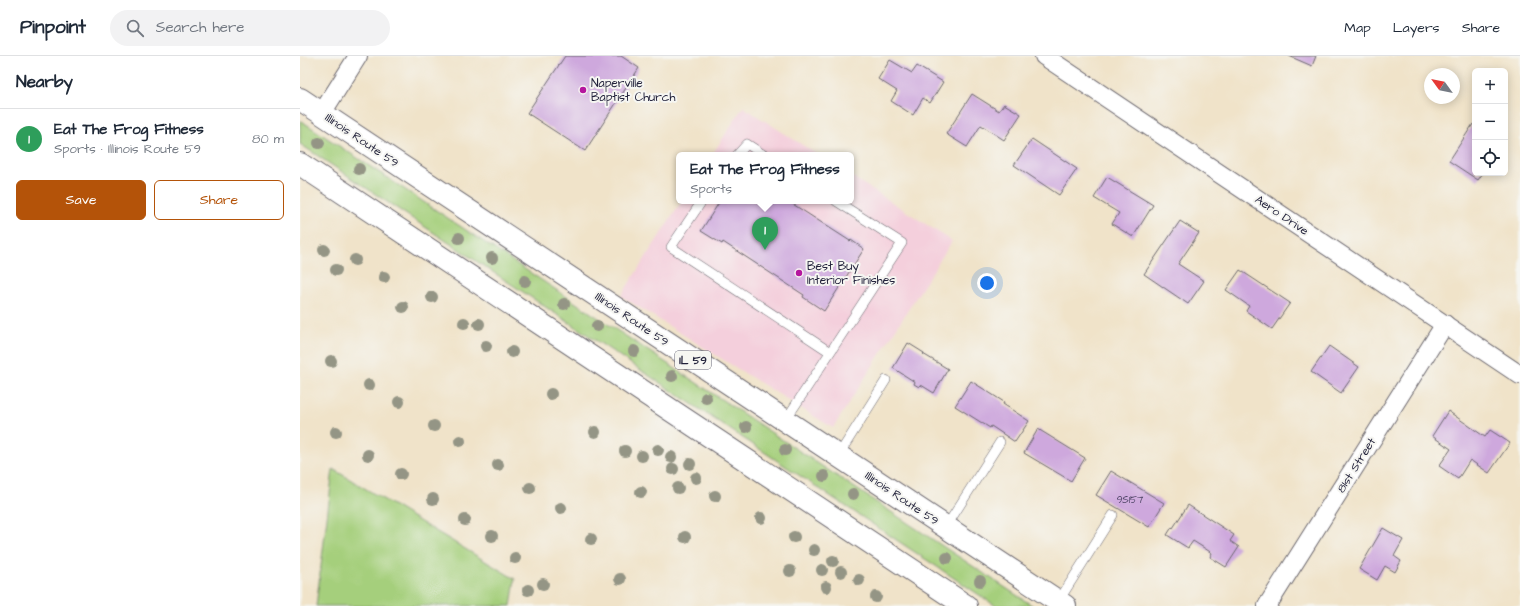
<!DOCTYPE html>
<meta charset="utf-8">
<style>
:root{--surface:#fff;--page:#f2f2f3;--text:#1f2937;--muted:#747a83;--line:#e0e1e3;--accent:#b45309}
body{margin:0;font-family:"Architects Daughter",sans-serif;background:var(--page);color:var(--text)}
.controls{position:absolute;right:12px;top:12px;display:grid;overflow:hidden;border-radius:6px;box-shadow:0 2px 10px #0003}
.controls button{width:36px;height:36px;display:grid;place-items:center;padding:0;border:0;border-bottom:1px solid var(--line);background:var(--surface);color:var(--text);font:20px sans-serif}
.compass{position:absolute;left:1124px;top:12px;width:36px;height:36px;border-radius:50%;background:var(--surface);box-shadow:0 2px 10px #0003;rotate:303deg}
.you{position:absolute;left:687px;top:227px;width:14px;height:14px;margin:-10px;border:3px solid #fff;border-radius:50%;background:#1a73e8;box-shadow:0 0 0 6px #1a73e833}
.badge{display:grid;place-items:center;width:26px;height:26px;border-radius:50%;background:var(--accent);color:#fff;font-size:13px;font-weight:700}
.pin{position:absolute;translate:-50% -33px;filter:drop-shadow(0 1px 2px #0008)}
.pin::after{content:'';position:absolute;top:21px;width:14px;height:12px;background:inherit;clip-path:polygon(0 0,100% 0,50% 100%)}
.popup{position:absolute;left:376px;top:96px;width:178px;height:52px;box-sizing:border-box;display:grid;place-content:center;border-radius:6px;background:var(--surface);filter:drop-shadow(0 1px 3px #0005);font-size:13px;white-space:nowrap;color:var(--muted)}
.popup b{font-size:15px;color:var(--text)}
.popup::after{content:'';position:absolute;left:50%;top:100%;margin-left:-8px;border:8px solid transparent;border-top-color:var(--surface)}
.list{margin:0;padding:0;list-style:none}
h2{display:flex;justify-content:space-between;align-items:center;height:52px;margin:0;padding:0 16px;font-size:17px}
h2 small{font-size:13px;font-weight:400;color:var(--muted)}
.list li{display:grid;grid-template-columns:26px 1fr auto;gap:12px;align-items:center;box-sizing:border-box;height:60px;padding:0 16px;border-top:1px solid var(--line)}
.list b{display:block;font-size:15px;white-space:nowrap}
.list p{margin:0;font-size:13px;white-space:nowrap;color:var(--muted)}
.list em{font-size:13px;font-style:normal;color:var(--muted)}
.actions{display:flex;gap:8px;padding:12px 16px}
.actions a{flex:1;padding:9px 0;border:1px solid var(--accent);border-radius:6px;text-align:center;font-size:14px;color:var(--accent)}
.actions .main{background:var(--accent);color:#fff}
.icon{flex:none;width:22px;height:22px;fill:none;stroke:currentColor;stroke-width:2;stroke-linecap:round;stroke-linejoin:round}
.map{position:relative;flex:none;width:1220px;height:550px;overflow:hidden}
header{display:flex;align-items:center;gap:24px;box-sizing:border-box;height:56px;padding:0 20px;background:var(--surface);border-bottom:1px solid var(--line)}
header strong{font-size:19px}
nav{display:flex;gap:22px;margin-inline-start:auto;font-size:14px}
.search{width:280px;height:36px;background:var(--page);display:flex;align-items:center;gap:10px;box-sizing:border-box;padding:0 14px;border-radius:22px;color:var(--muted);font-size:15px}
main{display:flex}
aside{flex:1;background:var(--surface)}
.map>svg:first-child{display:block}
.built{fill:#f4cfdc}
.green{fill:#a5cf7b;stroke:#64785b}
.building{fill:#cea8dd}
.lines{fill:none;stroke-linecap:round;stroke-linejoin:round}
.lane-casing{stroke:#6a666d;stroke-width:10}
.street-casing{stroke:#6a666d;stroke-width:20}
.primary-casing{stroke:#6a666d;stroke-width:24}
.lane{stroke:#fff;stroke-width:9}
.street{stroke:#fff;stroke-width:18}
.primary{stroke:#fff;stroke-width:22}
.tree{fill:#949585}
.poi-dot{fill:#b5179e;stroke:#f6f6f2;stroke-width:1.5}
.labels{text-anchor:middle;stroke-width:4;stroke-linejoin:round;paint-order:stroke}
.number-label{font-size:10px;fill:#4d4464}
.shield{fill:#f6f6f2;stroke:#626272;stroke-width:1}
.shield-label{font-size:11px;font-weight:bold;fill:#22223b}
.poi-label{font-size:12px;fill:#22223b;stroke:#f6f6f2;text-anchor:start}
.street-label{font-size:12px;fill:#22223b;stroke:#f6f6f2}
</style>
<header>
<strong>Pinpoint</strong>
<div class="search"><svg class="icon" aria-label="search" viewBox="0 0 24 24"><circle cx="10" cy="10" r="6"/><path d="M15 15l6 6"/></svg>Search here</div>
<nav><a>Map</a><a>Layers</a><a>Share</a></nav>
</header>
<main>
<aside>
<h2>Nearby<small></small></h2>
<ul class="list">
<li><span class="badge" style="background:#2e9e5b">1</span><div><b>Eat The Frog Fitness</b><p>Sports · Illinois Route 59</p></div><em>80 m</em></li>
</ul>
<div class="actions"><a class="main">Save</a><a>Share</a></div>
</aside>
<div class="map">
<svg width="1220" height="550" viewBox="0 0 1220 550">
<rect width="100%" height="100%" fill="#f6f6f2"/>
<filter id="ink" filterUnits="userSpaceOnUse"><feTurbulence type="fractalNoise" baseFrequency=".025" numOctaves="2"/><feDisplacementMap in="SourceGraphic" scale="8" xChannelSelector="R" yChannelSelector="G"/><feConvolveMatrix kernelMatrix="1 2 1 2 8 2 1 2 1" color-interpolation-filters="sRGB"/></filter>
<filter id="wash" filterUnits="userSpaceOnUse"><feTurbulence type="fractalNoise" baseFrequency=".012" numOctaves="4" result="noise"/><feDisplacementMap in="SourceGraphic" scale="16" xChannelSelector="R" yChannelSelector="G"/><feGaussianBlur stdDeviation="0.9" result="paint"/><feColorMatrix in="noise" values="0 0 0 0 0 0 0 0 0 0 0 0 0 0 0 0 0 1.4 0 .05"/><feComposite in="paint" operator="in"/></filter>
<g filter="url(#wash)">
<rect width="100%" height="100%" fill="#f0e3c9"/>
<g class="built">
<path d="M443 51 518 99H412Z"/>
<path d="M551 120 652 185 533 372 321 240 382 145H551Z"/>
</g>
<g class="green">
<path d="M0 64 733 550H696L0 88Z"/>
<path d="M33 413 215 523 211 550H16Z"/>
</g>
<g id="blocks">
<g class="building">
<path d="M265 0H321L339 12 285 95 227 57Z"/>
<path d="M989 0H1016L1012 10Z"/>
<path d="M590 4 612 17 617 10 643 26 630 47 623 42 613 59 591 45 597 35 578 23Z"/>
<path d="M672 38 699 55 704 48 721 58 704 84 681 69 667 91 646 78Z"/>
<path d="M1173 68 1175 70V117H1183L1178 124 1149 105Z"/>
<path d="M732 83 777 113 759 139 714 109Z"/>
<path d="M807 121 853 149 833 181 812 168 819 157 794 142Z"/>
<path d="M420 145H488L550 185 551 184 564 193 524 255 503 241 504 239 423 186 422 188 401 175Z"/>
<path d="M880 165 899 177 878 208 904 225 888 248 844 218Z"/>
<path d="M940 214 990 247 972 273 946 255 949 250 926 234Z"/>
<path d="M608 287 624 297 623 298 648 313 634 337 621 329 619 331 614 328 615 326 593 312Z"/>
<path d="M1029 290 1059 311 1041 337 1011 316Z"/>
<path d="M671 325 704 346 703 348 729 365 715 386 691 370 690 372 655 350Z"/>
<path d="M1148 355 1185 381 1190 374 1210 387 1189 417 1170 404 1158 423 1139 410 1151 393 1132 380Z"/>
<path d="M738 373 785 402 771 425 724 397Z"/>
<path d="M811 415 864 447 849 471 796 439Z"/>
<path d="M888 449 934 479 930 485 939 491 926 511 910 501 912 497 893 485 888 492 867 479 872 471 873 472Z"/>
<path d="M1083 472 1103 484 1094 500 1101 505 1095 516 1085 510 1077 524 1059 513Z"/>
</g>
</g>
</g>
<g filter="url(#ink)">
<use href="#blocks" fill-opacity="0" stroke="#6a666d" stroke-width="1"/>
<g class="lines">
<defs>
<g id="lane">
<path d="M437 99 447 88 464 99"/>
<path d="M402 145 371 191 530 296"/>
<path d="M485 365 602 187 536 145"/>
<path d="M538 400 586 324"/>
<path d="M646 471 700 386"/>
<path d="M758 546 813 459"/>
</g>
<g id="street">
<path d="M744 0 1220 319"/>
<path d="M22 57 58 0"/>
<path d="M967 550 1145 268"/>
</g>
<g id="primary">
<path d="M0 43 765 550"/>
<path d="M0 108 666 550"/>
</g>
</defs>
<use href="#lane" class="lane-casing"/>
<use href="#street" class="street-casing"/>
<use href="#primary" class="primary-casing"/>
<use href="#lane" class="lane"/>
<use href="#street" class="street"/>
<use href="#primary" class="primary"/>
</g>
<g class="tree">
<circle cx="19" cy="87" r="6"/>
<circle cx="59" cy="113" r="6"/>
<circle cx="159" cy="182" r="6"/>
<circle cx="24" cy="194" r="6"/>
<circle cx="192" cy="202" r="6"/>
<circle cx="55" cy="204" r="6"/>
<circle cx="36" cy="214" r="6"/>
<circle cx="84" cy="221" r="6"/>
<circle cx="225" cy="225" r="6"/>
<circle cx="132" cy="241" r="6"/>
<circle cx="264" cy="248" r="6"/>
<circle cx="103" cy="251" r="6"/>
<circle cx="164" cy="267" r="6"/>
<circle cx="179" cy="268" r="6"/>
<circle cx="297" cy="270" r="6"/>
<circle cx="186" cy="290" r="6"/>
<circle cx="334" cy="295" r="6"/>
<circle cx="212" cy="296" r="6"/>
<circle cx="31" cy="305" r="6"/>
<circle cx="372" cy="320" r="6"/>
<circle cx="69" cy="329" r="6"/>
<circle cx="251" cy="338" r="6"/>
<circle cx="406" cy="342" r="6"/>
<circle cx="99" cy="346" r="6"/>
<circle cx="134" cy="370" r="6"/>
<circle cx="446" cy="371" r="6"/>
<circle cx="36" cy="376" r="6"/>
<circle cx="295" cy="376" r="6"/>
<circle cx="160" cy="385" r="6"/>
<circle cx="358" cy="394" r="6"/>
<circle cx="485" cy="394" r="6"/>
<circle cx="325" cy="395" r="6"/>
<circle cx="68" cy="399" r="6"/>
<circle cx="342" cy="400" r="6"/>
<circle cx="371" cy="401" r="6"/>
<circle cx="390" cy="408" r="6"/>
<circle cx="198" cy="409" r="6"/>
<circle cx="373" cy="413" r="6"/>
<circle cx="101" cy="418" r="6"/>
<circle cx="524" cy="420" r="6"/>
<circle cx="396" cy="422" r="6"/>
<circle cx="230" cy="432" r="6"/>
<circle cx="378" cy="432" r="6"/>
<circle cx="341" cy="436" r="6"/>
<circle cx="553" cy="438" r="6"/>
<circle cx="415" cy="440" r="6"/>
<circle cx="133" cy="443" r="6"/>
<circle cx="261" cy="452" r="6"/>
<circle cx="461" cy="462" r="6"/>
<circle cx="165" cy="464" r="6"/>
<circle cx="192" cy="480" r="6"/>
<circle cx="385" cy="481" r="6"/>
<circle cx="494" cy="481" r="6"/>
<circle cx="291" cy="483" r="6"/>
<circle cx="514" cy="494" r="6"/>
<circle cx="215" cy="502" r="6"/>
<circle cx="647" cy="502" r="6"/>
<circle cx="533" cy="505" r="6"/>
<circle cx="522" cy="514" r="6"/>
<circle cx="490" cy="515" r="6"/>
<circle cx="541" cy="516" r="6"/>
<circle cx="320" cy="523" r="6"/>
<circle cx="559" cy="524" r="6"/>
<circle cx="680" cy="525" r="6"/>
<circle cx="243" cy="528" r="6"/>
<circle cx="526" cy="531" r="6"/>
<circle cx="228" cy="534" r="6"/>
<circle cx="576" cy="541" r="6"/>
</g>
</g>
<g class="poi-dot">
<circle cx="283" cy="34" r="4"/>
<circle cx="499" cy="217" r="4"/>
</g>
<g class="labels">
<g class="number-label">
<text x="830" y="447">9S157</text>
</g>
<rect class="shield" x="375" y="295" width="36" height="18" rx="3"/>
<g class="shield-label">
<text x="393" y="308">IL 59</text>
</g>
<g class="poi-label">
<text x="291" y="31">Naperville<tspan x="291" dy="14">Baptist Church</tspan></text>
<text x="507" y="214">Best Buy<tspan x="507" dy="14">Interior Finishes</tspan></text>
</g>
<g class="street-label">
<text transform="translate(62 84) rotate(34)" y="4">Illinois Route 59</text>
<text transform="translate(982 159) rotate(34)" y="4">Aero Drive</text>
<text transform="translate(332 263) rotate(34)" y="4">Illinois Route 59</text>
<text transform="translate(1056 409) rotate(-58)" y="4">81st Street</text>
<text transform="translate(602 442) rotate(34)" y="4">Illinois Route 59</text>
</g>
</g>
</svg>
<div class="controls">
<button>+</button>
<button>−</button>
<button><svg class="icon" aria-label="locate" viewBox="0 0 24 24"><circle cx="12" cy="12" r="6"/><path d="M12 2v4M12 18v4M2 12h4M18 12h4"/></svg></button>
</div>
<svg class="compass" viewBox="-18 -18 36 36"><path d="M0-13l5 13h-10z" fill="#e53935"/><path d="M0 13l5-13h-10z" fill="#747a83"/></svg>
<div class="you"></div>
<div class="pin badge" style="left:465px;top:194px;background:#2e9e5b">1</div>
<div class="popup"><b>Eat The Frog Fitness</b>Sports</div>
</div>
</main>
